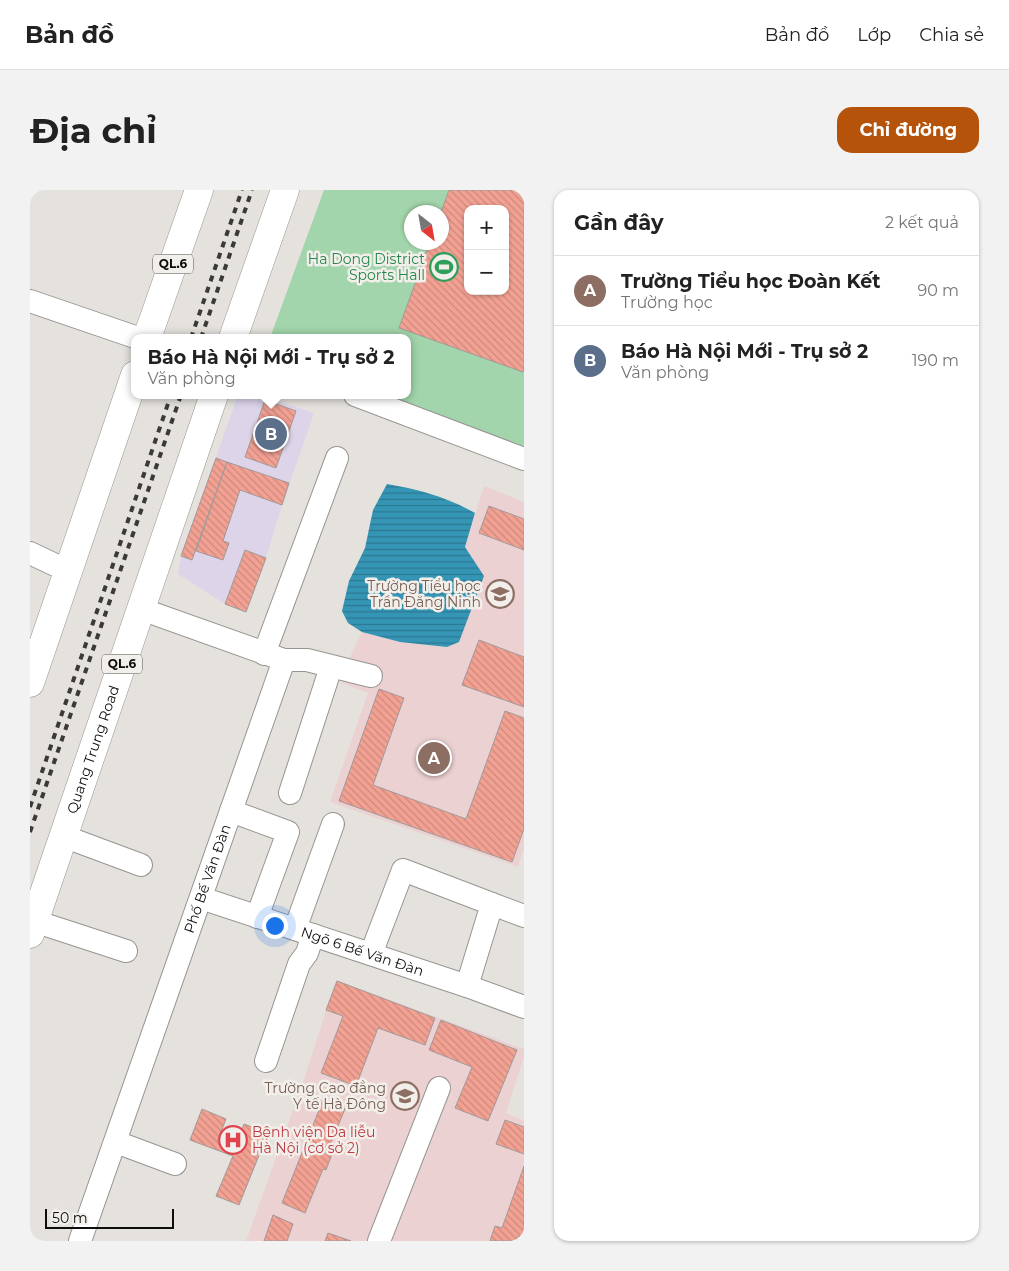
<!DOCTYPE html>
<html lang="vi">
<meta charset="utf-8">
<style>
:root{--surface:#fff;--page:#f2f2f2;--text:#222;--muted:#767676;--line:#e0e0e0;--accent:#b45309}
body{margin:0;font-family:Montserrat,sans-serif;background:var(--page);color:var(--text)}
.controls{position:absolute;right:15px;top:15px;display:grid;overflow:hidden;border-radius:10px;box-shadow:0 1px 4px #0004}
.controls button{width:45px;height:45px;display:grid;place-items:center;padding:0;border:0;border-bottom:1px solid var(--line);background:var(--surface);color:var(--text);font:25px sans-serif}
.compass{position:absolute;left:374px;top:15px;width:45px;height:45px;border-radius:50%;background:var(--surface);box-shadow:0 1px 4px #0004;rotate:149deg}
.scale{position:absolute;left:15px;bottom:12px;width:129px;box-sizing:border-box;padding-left:5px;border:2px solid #0e0d0b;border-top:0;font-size:14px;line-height:18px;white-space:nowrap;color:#0e0d0b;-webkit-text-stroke:4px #f2efea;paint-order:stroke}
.you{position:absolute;left:244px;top:735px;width:18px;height:18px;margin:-12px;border:4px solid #fff;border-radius:50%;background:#1a73e8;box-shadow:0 0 0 8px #1a73e833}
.badge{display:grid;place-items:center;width:32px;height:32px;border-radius:50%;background:var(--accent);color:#fff;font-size:16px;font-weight:700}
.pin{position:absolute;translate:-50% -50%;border:2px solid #fff;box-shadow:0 1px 5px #0006}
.popup{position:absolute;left:101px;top:144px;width:280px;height:65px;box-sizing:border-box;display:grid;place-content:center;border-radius:10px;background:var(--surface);filter:drop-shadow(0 1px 4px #0005);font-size:16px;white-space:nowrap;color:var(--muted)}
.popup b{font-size:19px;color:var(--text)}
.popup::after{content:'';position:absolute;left:50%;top:100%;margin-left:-10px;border:10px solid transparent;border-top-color:var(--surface)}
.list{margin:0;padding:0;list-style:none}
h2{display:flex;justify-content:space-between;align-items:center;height:65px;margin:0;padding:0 20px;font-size:21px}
h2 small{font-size:16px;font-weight:400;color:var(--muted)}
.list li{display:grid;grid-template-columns:32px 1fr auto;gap:15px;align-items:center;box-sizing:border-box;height:70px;padding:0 20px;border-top:1px solid var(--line)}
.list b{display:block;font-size:19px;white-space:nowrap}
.list p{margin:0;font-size:16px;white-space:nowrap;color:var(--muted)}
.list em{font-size:16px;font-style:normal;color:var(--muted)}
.map{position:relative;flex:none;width:494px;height:1051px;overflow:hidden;border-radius:15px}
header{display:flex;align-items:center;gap:30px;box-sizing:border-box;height:70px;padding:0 25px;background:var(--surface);border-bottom:1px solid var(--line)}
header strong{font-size:24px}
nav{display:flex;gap:28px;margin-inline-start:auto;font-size:18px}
.intro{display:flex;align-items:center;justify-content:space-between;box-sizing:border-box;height:120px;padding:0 30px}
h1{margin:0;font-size:35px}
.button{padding:12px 22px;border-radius:15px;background:var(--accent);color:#fff;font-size:18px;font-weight:700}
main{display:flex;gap:30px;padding:0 30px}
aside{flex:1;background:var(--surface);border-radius:15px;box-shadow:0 1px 4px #0004}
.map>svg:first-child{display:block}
.commercial{fill:#ddd4e9}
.education{fill:#ecd1d3}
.park{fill:#a2d5ab;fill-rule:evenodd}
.water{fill:url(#water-rules)}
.building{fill:url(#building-back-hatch);stroke:#9f9a98;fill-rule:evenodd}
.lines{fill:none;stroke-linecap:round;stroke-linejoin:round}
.minor-casing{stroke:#979591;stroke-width:24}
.highway-casing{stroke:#979591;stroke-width:29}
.minor{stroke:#fff;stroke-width:22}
.highway{stroke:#fff;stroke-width:28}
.rail{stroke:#3c3a38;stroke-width:4;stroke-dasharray:6 6;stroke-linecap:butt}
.labels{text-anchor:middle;stroke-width:5;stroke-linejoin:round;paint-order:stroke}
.shield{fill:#f2efea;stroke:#52514e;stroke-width:1}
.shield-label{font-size:12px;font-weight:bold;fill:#0e0d0b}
.leisure-label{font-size:14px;fill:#27864d;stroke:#f2efea;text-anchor:end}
.education-label{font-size:14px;fill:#785e54;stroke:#f2efea;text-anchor:end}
.street-label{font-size:14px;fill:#0e0d0b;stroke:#f2efea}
.health-label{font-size:14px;fill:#be3a42;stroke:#f2efea;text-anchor:start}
</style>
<header>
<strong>Bản đồ</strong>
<nav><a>Bản đồ</a><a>Lớp</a><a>Chia sẻ</a></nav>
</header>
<div class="intro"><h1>Địa chỉ</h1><a class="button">Chỉ đường</a></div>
<main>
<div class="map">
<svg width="494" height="1051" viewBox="0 0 494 1051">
<defs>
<pattern id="water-rules" width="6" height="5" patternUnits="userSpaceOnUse" patternTransform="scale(1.25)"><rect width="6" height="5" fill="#3595b5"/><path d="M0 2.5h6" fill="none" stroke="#2b7891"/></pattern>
<pattern id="building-back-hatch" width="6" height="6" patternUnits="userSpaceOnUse" patternTransform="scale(1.25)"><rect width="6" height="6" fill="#f2a193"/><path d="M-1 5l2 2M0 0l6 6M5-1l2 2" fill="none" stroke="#ce897d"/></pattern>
</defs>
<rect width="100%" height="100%" fill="#e5e2dd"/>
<path class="commercial" d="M208 205H229L284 223 252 315 236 368 216 422 195 414 148 384 151 366Z"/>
<g class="education">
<path d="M454 296 494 312V658L488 677 300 612 338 503 312 493 321 465 332 442 370 452 417 457 429 452 453 386 435 357Z"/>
<path d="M306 790 494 859V867L476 923 494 931V1051H216L274 889Z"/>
</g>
<path class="park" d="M294 0H494V257L353 205H377V148H240ZM438 19H475V101H438ZM382 22H412V52H382Z"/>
<path class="water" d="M357 294C387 299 417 307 445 323L435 357 454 386 429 452 417 457 370 452 332 442 318 433 312 421 319 391 335 358 343 320Z"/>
<g class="building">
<path d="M419 0H494V179L493 182 369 138 400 52H412L411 22ZM438 19H475V101H438Z"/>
<path d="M235 210 266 221 246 278 215 267Z"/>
<path d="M186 268 197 272 162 370 151 366Z"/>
<path d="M197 272 259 293 252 315 210 300 193 351 199 353 193 370 166 361Z"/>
<path d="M459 316 494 329V360L449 343Z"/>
<path d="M215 360 236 368 216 422 195 414Z"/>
<path d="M449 450 494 467V517L432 495Z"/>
<path d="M349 499 374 508 343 595 436 629 475 521 494 528V639L482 672 309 611Z"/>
<path d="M307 791 405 828 395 855 348 838 326 896 291 883 313 826 296 820Z"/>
<path d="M411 830 487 860 458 931 425 918 442 877 399 860Z"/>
<path d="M293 910 315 919 297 962 302 964 296 980 293 979 275 1023 252 1013Z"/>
<path d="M172 919 196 929 187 952 204 959 214 934 238 943 209 1015 186 1006 203 966 160 950Z"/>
<path d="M475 930 494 937V964L466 954Z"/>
<path d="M494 976V1048L488 1046 486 1051H460L465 1036 472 1038Z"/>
<path d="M243 1025 263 1034 257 1051H234Z"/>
<path d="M298 1043 321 1051H295Z"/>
</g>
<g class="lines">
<defs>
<g id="minor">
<path d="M0 111 108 148"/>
<path d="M325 205 494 269"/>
<path d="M0 363 38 381"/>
<path d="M234 464 307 268"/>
<path d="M254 470H277L341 486"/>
<path d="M260 603 301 477"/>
<path d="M201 621 258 642 227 727"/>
<path d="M33 646 111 675"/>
<path id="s1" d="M171 708 437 796 494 817"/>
<path d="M462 714 494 726"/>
<path d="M4 731 96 761"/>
<path d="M265 739 303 634"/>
<path d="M341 764 373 680 462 714 437 796"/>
<path d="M236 871 269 774 277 763 283 745"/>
<path d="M86 952 145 974"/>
<path id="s2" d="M50 1051 254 470 111 419"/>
<path d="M349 1051 409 898"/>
</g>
<g id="highway">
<path d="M117 148 169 0"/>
<path d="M203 148 255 0"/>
<path d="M0 493 105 185"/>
<path id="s3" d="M0 744 184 205"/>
</g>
</defs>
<use href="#minor" class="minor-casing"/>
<use href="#highway" class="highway-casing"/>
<use href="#minor" class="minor"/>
<use href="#highway" class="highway"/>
<g class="rail">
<path d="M161 148 212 0"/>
<path d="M171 148 222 0"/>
<path d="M0 617 141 205"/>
<path d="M0 642 151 205"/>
</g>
</g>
<defs>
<symbol id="stadium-ring" viewBox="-11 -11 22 22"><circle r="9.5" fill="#f2efea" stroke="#2e9e5b" stroke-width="1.5"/><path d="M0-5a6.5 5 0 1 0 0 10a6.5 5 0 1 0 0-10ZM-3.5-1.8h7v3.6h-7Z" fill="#2e9e5b"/></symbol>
<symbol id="school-ring" viewBox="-11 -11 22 22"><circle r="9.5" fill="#f2efea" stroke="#8d6e63" stroke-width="1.5"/><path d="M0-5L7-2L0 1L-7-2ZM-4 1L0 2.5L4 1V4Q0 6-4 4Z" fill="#8d6e63"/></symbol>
<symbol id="university-ring" viewBox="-11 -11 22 22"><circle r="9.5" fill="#f2efea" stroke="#8d6e63" stroke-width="1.5"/><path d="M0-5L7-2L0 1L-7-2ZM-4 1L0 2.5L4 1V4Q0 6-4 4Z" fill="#8d6e63"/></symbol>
<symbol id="hospital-ring" viewBox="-11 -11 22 22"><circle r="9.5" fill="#f2efea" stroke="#e0444e" stroke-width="1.5"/><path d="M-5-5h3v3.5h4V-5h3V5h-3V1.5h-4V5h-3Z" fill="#e0444e"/></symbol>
</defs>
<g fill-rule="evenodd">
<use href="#stadium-ring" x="398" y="61" width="32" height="32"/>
<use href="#school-ring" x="454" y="388" width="32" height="32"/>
<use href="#university-ring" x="359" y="890" width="32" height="32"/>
<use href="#hospital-ring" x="187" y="934" width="32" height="32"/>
</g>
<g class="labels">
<g class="shield">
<rect x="123" y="64.5" width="40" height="19" rx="4"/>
<rect x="72" y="464.5" width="40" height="19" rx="4"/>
</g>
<g class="shield-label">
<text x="143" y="78">QL.6</text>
<text x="92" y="478">QL.6</text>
</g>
<g class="leisure-label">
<text x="395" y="74">Ha Dong District<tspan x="395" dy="16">Sports Hall</tspan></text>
</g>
<g class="education-label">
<text x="451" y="401">Trường Tiểu học<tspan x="451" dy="16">Trần Đăng Ninh</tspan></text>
<text x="356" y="903">Trường Cao đẳng<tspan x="356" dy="16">Y tế Hà Đông</tspan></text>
</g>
<g class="street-label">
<text dy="5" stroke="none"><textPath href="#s3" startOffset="195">Quang Trung Road</textPath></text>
<text dy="5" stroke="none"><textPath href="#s2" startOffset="384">Phố Bế Văn Đàn</textPath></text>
<text dy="5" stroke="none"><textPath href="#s1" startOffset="170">Ngõ 6 Bế Văn Đàn</textPath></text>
</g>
<g class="health-label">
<text x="222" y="947">Bệnh viện Da liễu<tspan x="222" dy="16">Hà Nội (cơ sở 2)</tspan></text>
</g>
</g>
</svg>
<div class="controls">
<button>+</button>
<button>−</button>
</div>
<svg class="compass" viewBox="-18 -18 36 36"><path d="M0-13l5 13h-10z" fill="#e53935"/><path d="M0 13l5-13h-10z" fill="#767676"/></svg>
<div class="scale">50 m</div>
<div class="you"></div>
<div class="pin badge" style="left:404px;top:568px;background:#8d6e63">A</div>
<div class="pin badge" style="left:241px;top:244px;background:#5c6f8a">B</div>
<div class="popup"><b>Báo Hà Nội Mới - Trụ sở 2</b>Văn phòng</div>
</div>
<aside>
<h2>Gần đây<small>2 kết quả</small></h2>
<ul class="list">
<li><span class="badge" style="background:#8d6e63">A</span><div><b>Trường Tiểu học Đoàn Kết</b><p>Trường học</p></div><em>90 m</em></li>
<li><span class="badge" style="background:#5c6f8a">B</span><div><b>Báo Hà Nội Mới - Trụ sở 2</b><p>Văn phòng</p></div><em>190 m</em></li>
</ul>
</aside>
</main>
